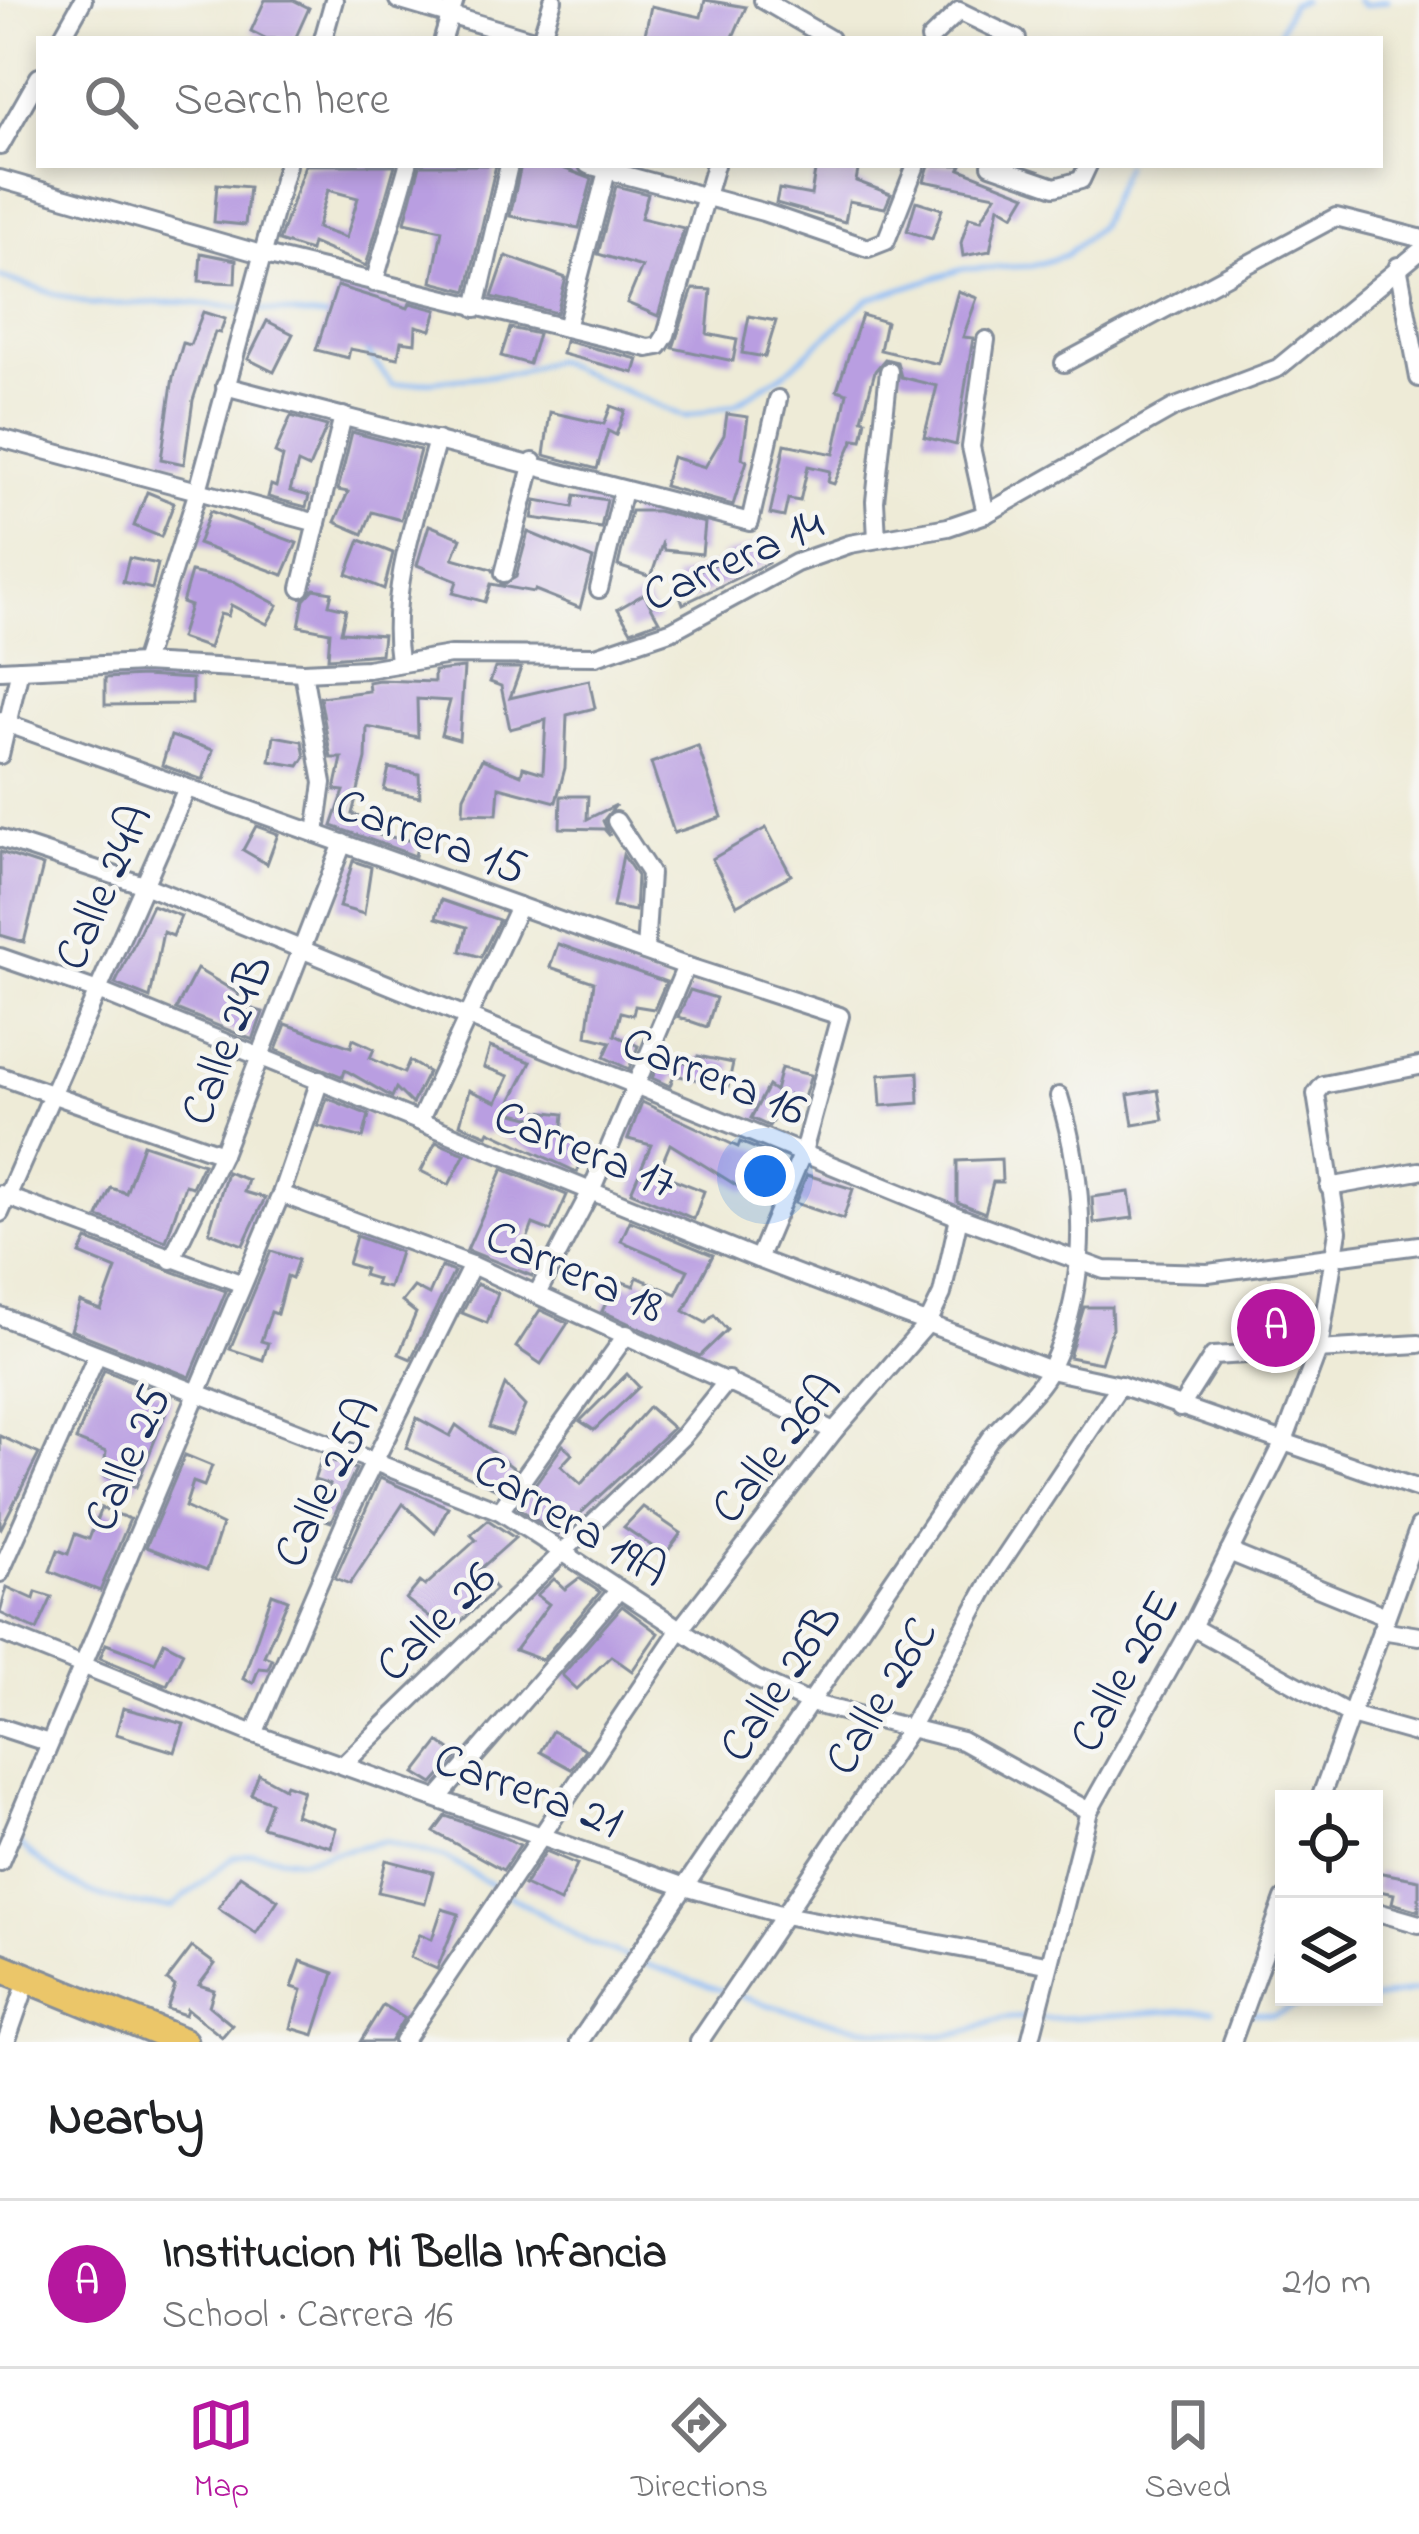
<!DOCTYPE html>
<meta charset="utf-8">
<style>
:root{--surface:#fff;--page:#f2f2f2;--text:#202124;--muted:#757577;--line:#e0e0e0;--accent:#b5179e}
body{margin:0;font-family:"Indie Flower",sans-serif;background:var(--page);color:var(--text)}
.controls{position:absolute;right:36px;bottom:36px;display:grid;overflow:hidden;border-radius:0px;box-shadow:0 6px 18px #0003}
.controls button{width:108px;height:108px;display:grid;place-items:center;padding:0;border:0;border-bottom:3px solid var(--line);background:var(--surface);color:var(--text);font:60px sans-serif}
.you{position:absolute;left:765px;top:1176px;width:42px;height:42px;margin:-30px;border:9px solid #fff;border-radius:50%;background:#1a73e8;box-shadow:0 0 0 18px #1a73e833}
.badge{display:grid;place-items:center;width:78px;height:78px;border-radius:50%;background:var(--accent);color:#fff;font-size:39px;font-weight:700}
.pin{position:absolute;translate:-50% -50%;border:6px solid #fff;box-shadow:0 3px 12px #0006}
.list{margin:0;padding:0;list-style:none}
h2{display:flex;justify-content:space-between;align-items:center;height:156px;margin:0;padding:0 48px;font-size:51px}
h2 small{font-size:39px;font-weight:400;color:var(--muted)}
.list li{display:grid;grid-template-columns:78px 1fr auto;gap:36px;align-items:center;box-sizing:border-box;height:168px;padding:0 48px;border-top:3px solid var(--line)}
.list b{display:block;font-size:45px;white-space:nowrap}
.list p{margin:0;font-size:39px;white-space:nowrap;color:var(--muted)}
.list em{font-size:39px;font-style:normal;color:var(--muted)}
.icon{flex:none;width:66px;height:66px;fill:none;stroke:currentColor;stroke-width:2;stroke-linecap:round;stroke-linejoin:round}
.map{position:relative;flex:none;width:1419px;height:2042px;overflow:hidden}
.search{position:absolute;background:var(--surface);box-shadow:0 6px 18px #0003;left:36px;right:36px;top:36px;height:132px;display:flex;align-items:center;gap:30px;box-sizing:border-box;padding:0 42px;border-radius:0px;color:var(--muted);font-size:45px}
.sheet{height:324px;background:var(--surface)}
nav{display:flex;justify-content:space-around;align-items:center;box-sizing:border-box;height:168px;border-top:3px solid var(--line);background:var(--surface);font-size:33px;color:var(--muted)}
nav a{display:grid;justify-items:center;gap:6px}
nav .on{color:var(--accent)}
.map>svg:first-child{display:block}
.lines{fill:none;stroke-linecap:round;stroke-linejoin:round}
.stream{stroke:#8abaf6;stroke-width:4.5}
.building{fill:#b99ee1;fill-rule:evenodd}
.minor-casing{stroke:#848d9a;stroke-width:22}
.primary-casing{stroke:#848d9a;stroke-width:33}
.minor{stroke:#fff;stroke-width:16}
.primary{stroke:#ebc669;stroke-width:27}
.labels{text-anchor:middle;stroke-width:9;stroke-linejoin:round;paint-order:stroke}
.street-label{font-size:48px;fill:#1b2f5e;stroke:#f6f6f2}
</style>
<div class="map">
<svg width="1419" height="2042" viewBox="0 0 1419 2042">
<rect width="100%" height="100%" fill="#f6f6f2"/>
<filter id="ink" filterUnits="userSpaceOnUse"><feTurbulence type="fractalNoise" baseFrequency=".00833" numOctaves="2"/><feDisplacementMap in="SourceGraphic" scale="24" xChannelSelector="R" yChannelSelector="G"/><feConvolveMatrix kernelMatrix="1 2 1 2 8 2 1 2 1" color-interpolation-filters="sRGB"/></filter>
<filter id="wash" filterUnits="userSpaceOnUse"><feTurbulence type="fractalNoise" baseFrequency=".004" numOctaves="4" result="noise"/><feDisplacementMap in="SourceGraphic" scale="48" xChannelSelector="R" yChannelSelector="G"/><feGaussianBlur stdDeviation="2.7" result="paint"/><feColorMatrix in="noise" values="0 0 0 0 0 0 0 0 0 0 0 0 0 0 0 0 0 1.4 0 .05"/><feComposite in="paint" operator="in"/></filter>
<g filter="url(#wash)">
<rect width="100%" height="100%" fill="#eeebd7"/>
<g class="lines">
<g class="stream">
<path d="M1357 0 1364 6 1387 0"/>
<path d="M1276 39 1291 4 1303 0"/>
<path d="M0 277 91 305 180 302 242 308"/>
<path d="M253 309 331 318"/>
<path d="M365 350 393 385 516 373 553 360 685 417 734 405 786 372 868 299 963 269 1032 266 1066 255 1099 226 1125 165"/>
<path d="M15 1840C64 1886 102 1906 172 1907L233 1857 254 1853 300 1860 384 1841 444 1857 497 1888"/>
<path d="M507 1894 588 1942 629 1958"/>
<path d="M640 1962 726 1992"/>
<path d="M737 1995C790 2013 903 2042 957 2034 989 2028 986 2016 1029 2018"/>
<path d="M1335 1997 1371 2000 1419 1990"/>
<path d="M1251 2012 1273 2015 1320 1997"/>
<path d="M1040 2018C1099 2020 1155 2009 1213 2010"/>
</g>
</g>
<g id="blocks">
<g class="building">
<path d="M265 0H293L309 8 295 39H267L251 31Z"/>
<path d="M705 0 746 7 732 39H644L651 6 701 17Z"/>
<path d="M305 165H395L366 266 312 243 310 251 279 241ZM328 190 358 198 346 238 317 228Z"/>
<path d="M420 165H496L467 291 432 282 442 230 405 222Z"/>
<path d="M521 165H555L592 179 579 228 510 216Z"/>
<path d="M816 165H859L856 181 891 194 885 208 849 201 845 222 776 203 779 189 811 195Z"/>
<path d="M929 165H962L960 169 1026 195 1014 215 999 206 990 251 963 256 961 243 969 217 981 220 996 195 924 181Z"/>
<path d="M217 184 249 187 245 225 214 222Z"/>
<path d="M616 186 648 194 641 218 684 228 658 316 627 303 642 267 598 254Z"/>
<path d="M916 201 942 209 932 239 907 231Z"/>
<path d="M201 253 236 260 235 283 199 281Z"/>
<path d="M506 256 566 278 557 313 492 297Z"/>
<path d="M337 286 408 308 410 303 437 310 431 330 416 326 415 343 401 341 398 358 350 349 348 358 316 350Z"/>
<path d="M693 289 711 290 707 334 737 340 733 361 673 348Z"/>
<path d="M958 291 977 298 963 337 973 338 956 445 924 437 937 386 901 377 897 362 885 359 875 371 862 419 866 420 862 440 854 439 834 484 828 482 830 471 808 466 800 501 788 499 784 517 770 514 785 444 834 454 847 393 837 390 862 315 886 322 880 350 938 364Z"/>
<path d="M203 312 225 319 220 333 215 332 193 400 184 464 161 459 173 377 183 343 190 345Z"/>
<path d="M749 316 776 321 765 357 742 353Z"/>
<path d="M267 321 293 334 274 372 248 359Z"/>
<path d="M510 328 538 334 529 364 501 356Z"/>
<path d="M565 341 638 359 634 373 562 354Z"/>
<path d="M611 406 625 411 616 435 608 431 597 469 544 455 550 412 604 424Z"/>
<path d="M727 414 748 417 742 458 747 461 733 505 664 486 672 457 705 467 724 435Z"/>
<path d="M291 416 327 426 309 468 298 463 290 491 309 496 306 507 268 497 271 485 276 487 283 457 275 453Z"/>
<path d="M352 432 420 450 401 520 372 512 363 534 335 522 348 492 338 490Z"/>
<path d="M147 492 174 503 161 537 134 526Z"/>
<path d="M575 495 607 500 601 528 532 518 536 500 573 507Z"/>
<path d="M210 511 297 543 283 575 198 544Z"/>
<path d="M631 511H657L705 523 702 554 664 550 662 544 651 577 618 566Z"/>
<path d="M429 525 461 538 453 558 492 569 502 585 516 577 528 532 593 559 580 608 535 590 534 592 491 584 485 602 453 593 457 581 417 565Z"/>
<path d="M360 540 393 553 384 589 347 574Z"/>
<path d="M762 543 768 563 683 604 674 578 733 558 719 556Z"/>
<path d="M129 558 158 564 152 589 123 582Z"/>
<path d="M191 572 235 582 278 605 267 624 231 605 228 616 220 614 209 648 180 638 190 606 182 603Z"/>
<path d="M314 589 332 592 329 605 346 609 341 632 383 635 381 654 328 658 330 632 299 626 304 600Z"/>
<path d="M644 594 659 621 631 631 618 609Z"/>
<path d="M464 668 459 740 441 735 450 701 417 699 418 737 367 727 366 759 352 814 383 825 380 835 418 842 415 856 332 826 344 791 335 790 342 758H331L320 697 369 691 368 682 379 680 434 682V671Z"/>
<path d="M495 668H521L510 698 589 680 595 708 567 715 565 768 556 802 499 787 497 814 463 813 464 796 482 759 521 775 523 767 543 773 546 720 510 729 501 686 490 682Z"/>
<path d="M143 676 192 679V704L105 705V678Z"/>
<path d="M171 736 213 750 203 780 162 765Z"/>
<path d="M274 736 302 741 305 757 299 766 270 761Z"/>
<path d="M698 746 722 817 674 833 651 763Z"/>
<path d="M389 768 419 774 420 797 384 790Z"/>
<path d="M561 796H588L587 819 616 805 603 821 610 836 604 829 560 828Z"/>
<path d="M256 826 278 834 267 864 243 850Z"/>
<path d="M766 828 791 875 737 905 712 859Z"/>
<path d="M0 852 43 866 24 942 0 935Z"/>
<path d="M623 855 637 876 635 911 613 907Z"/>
<path d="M353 861 371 867 364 914 339 907Z"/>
<path d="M441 900 499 920 481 957 461 951 467 927 436 918Z"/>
<path d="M152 905 181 916 173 936 163 932 150 998 115 984Z"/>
<path d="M558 944 666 982 654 1009 635 1006 633 1015 621 1012 615 1035 638 1046 629 1069 604 1057 611 1042 587 1036 594 982 550 967Z"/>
<path d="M197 969 239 994 235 1004 263 1012 253 1040 176 1009Z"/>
<path d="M690 990 716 998 707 1027 678 1017Z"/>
<path d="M286 1024 351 1047 353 1039 374 1049 370 1058 404 1073 409 1061 428 1072 412 1104 396 1088 392 1097 345 1070 343 1077 276 1050Z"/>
<path d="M490 1047 531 1062 506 1111 537 1119 538 1111 564 1114 562 1135 589 1148 577 1172 489 1131 487 1135 460 1124 469 1090 497 1102 509 1076 484 1067Z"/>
<path d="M663 1054 696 1066 698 1056 733 1063 728 1086 674 1075 670 1086 652 1078Z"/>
<path d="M781 1068 811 1075 804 1098 789 1095 769 1126 751 1118 768 1086 775 1091Z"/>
<path d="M918 1072 919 1103 881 1106 879 1075Z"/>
<path d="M1158 1090 1163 1120 1133 1125 1128 1095Z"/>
<path d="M327 1098 369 1115 363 1138 318 1126Z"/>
<path d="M642 1102 738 1147 740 1142 770 1154 747 1192 670 1144 658 1173 704 1191 694 1219 631 1192 651 1145 628 1139Z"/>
<path d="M436 1142 465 1154 449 1185 421 1171Z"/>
<path d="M143 1144 203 1164 192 1187 185 1185 166 1241 98 1217 111 1188 126 1193Z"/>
<path d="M1001 1159 1002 1182H993L985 1213 957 1202V1161Z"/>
<path d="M503 1169 567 1195 551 1231 533 1224 523 1250 543 1256 532 1276 467 1250Z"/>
<path d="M227 1172 248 1180 244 1192 265 1198 243 1245 209 1232Z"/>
<path d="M807 1175 853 1189 843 1219 795 1203Z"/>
<path d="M1129 1192 1133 1218 1094 1223 1092 1197Z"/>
<path d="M630 1221 713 1255 684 1311 706 1323 714 1315 727 1330 700 1356 602 1311 617 1280 634 1286 637 1277 676 1294 688 1270 621 1241Z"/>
<path d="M356 1236 400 1252 389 1288 375 1285 377 1279 363 1275 365 1269 348 1264Z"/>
<path d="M87 1240 226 1291 190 1377 71 1330 80 1302 101 1310 116 1269 80 1254Z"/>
<path d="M271 1251 298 1260 292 1278 287 1276 277 1314 271 1312 261 1341 268 1343 263 1360 230 1349Z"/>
<path d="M441 1267 454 1272 411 1359 399 1354 416 1313 402 1302 414 1287 429 1295Z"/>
<path d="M477 1284 498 1293 487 1323 462 1313Z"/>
<path d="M1084 1307H1111L1112 1329 1101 1363 1069 1357Z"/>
<path d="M540 1310 568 1323 541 1364 516 1347Z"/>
<path d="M104 1370 172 1397 136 1487 103 1475 106 1452 76 1440Z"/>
<path d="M627 1374 639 1387 594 1430 580 1421Z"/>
<path d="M505 1385 525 1406 512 1435 489 1427Z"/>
<path d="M649 1407 673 1428 558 1534 518 1508 563 1445 572 1454 561 1466 581 1484Z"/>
<path d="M417 1418 450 1436 456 1425 515 1469 499 1490 406 1448Z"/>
<path d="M0 1436 39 1454 0 1530Z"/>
<path d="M185 1455 212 1466 204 1486 193 1482 185 1507 222 1525 207 1570 146 1547Z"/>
<path d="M322 1457 356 1469 331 1522 317 1517 330 1485 314 1480Z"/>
<path d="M380 1478 448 1507 435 1533 403 1504 350 1584 335 1578Z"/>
<path d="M643 1507 681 1533 665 1555 624 1527Z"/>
<path d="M101 1508 130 1519 100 1591 50 1571 58 1550 68 1554 75 1534 89 1539Z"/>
<path d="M488 1520 515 1538 479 1570 496 1589 449 1633 406 1599 420 1582 425 1586 476 1540 471 1535Z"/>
<path d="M579 1578 600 1592 542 1660 515 1650 549 1604 537 1595 554 1579 565 1589Z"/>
<path d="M7 1587 34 1599 36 1592 52 1597 37 1630 0 1613Z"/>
<path d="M272 1594 288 1600 264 1656 272 1659 268 1669 259 1668 253 1683 243 1679Z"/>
<path d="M622 1606 658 1633 632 1671 611 1656 577 1689 562 1675Z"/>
<path d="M164 1642 183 1652 167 1685 100 1658 106 1644 155 1662Z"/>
<path d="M123 1708 184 1724 175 1752 116 1734Z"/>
<path d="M552 1731 585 1749 571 1769 540 1752Z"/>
<path d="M439 1742 458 1756 433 1784 415 1773Z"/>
<path d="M259 1774 284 1788 286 1784 303 1790 295 1815 336 1828 331 1847 262 1827 271 1802 251 1794Z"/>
<path d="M446 1816 502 1836 520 1845 503 1870 434 1832Z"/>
<path d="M546 1851 577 1864 560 1902 524 1885Z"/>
<path d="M386 1860 433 1872 425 1903 378 1892Z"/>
<path d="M1377 1872 1419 1880V1911L1392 1903 1394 1894 1374 1890Z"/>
<path d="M240 1875 278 1900 256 1933 218 1908Z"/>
<path d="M442 1909 459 1914 437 1969 410 1957 420 1934 432 1939Z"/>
<path d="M192 1947 215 1964 199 1985 214 1990 209 2006 232 2025 222 2037 187 2009 185 2015 167 2009 175 1986 167 1980Z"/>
<path d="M301 1961 334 1973 314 2035 291 2028 302 1990 292 1987Z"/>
<path d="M383 2005 404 2018 390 2042H360Z"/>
</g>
</g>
</g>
<g filter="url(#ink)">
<use href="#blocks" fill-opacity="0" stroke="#848d9a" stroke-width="3"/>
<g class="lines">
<defs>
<g id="minor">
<path d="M398 0 530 39"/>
<path d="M763 0 830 39"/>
<path d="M61 39 83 0"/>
<path d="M323 39 334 0"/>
<path d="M443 39 455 0"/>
<path d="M541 39 553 0"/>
<path d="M930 39 959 11 1017 39"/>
<path d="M0 146 39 77"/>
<path d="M588 165 763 212 868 248 886 241 916 165"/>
<path d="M991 165 1055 187 1081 180 1088 165"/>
<path d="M0 179 261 254 648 348 659 346 666 335 715 165"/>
<path d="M1398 266 1419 378"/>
<path d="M374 283 408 165"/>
<path d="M476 308 509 165"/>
<path d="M566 328 607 171"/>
<path d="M986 340 971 447 986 514"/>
<path d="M1064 363 1336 217 1419 238"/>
<path d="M225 386 750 522 778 399"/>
<path d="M0 438 317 523"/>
<path d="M877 539 875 501 889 371"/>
<path d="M504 573 533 462"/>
<path d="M301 588 343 416"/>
<path d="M599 589 623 490"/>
<path d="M399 661C388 588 418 510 437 440"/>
<path d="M143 663 197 494 287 165"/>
<path d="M0 670 143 663 303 672 367 669 450 655 596 656 673 630 796 563 850 544 948 527 986 514 1173 408 1278 368 1419 252"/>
<path d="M303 672 323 783 316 833"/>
<path d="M0 721 686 966 840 1016 803 1152 758 1259"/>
<path d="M0 755 20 669"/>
<path d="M616 821 650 873 645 951"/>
<path d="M0 838 144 885 959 1217 1104 1270 1208 1273 1419 1245"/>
<path d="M0 957 98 991 758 1259 1050 1370 1120 1385 1419 1489"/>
<path d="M0 1076 222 1154"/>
<path d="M420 1120 519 906"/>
<path d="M1329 1187 1419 1171"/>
<path d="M0 1194 240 1283"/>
<path d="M281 1194 472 1265 834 1431"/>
<path d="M0 1213 187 788"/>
<path d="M171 1260 222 1154 343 843"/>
<path d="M537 1294 591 1191 686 966"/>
<path d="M0 1316 500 1511 756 1679 810 1703 962 1741 1089 1811"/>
<path d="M1180 1408 1213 1356 1419 1344"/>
<path d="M500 1511 627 1334"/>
<path d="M1229 1552 1386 1616"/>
<path d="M0 1573 96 1357"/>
<path d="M1192 1627 1351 1715 1419 1734"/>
<path d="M1381 1630 1419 1636"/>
<path d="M0 1632 254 1734 685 1887 784 1915 1046 1964"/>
<path d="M0 1727 49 1743"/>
<path d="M254 1734 352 1506 472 1265"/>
<path d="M346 1762 683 1436 728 1380"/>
<path d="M440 1796 619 1590"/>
<path d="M1320 1799 1419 1527"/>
<path d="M0 1862 281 1194 320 1080"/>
<path d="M1374 1911 1419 1924"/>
<path d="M6 2042 28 1979"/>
<path d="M403 2042 681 1628 834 1431 928 1323 942 1294 959 1217"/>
<path d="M579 2042 990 1438C1009 1416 1039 1392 1051 1367 1091 1282 1086 1183 1059 1096"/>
<path d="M699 2042 909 1730 996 1570 1120 1385"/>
<path d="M1030 2042 1089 1811 1192 1627 1283 1444 1319 1348 1338 1231 1316 1094 1323 1085 1419 1066"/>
<path d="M1232 2042 1284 1899"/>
</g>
<path id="primary" d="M0 1967 183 2042"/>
</defs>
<use href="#minor" class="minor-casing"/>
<use href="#primary" class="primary-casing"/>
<use href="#minor" class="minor"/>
<use href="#primary" class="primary"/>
</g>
</g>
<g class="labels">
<g class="street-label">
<text transform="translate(732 557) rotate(-24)" y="17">Carrera 14</text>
<text transform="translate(432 834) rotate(20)" y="17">Carrera 15</text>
<text transform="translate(101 886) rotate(-66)" y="17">Calle 24A</text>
<text transform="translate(224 1039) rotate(-69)" y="17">Calle 24B</text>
<text transform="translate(715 1074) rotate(22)" y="17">Carrera 16</text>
<text transform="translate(586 1147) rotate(22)" y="17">Carrera 17</text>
<text transform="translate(576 1269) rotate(24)" y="17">Carrera 18</text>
<text transform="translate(774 1447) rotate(-51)" y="17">Calle 26A</text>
<text transform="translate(125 1457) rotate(-67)" y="17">Calle 25</text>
<text transform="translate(324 1481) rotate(-64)" y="17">Calle 25A</text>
<text transform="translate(572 1518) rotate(31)" y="17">Carrera 19A</text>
<text transform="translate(434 1620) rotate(-45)" y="17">Calle 26</text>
<text transform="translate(1122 1670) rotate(-61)" y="17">Calle 26E</text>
<text transform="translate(778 1681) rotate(-56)" y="17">Calle 26B</text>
<text transform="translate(879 1695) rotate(-59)" y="17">Calle 26C</text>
<text transform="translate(529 1788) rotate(20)" y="17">Carrera 21</text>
</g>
</g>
</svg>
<div class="controls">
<button><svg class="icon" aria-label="locate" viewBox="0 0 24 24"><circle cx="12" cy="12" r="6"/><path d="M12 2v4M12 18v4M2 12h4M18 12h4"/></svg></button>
<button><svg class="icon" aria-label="layers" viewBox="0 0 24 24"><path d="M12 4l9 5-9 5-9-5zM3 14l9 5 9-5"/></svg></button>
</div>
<div class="you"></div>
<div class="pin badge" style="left:1276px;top:1328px">A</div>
<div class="search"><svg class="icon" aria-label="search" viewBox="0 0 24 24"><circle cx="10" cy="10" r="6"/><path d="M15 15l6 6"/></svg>Search here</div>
</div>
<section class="sheet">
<h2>Nearby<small></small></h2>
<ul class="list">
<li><span class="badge">A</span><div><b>Institucion Mi Bella Infancia</b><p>School · Carrera 16</p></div><em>210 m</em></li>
</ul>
</section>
<nav>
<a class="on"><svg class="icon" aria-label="map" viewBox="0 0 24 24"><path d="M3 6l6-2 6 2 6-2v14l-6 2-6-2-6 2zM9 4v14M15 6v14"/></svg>Map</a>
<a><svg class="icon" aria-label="directions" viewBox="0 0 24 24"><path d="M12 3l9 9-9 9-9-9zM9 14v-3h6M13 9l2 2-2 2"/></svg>Directions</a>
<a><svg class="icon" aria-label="saved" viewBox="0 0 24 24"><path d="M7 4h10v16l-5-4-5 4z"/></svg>Saved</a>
</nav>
